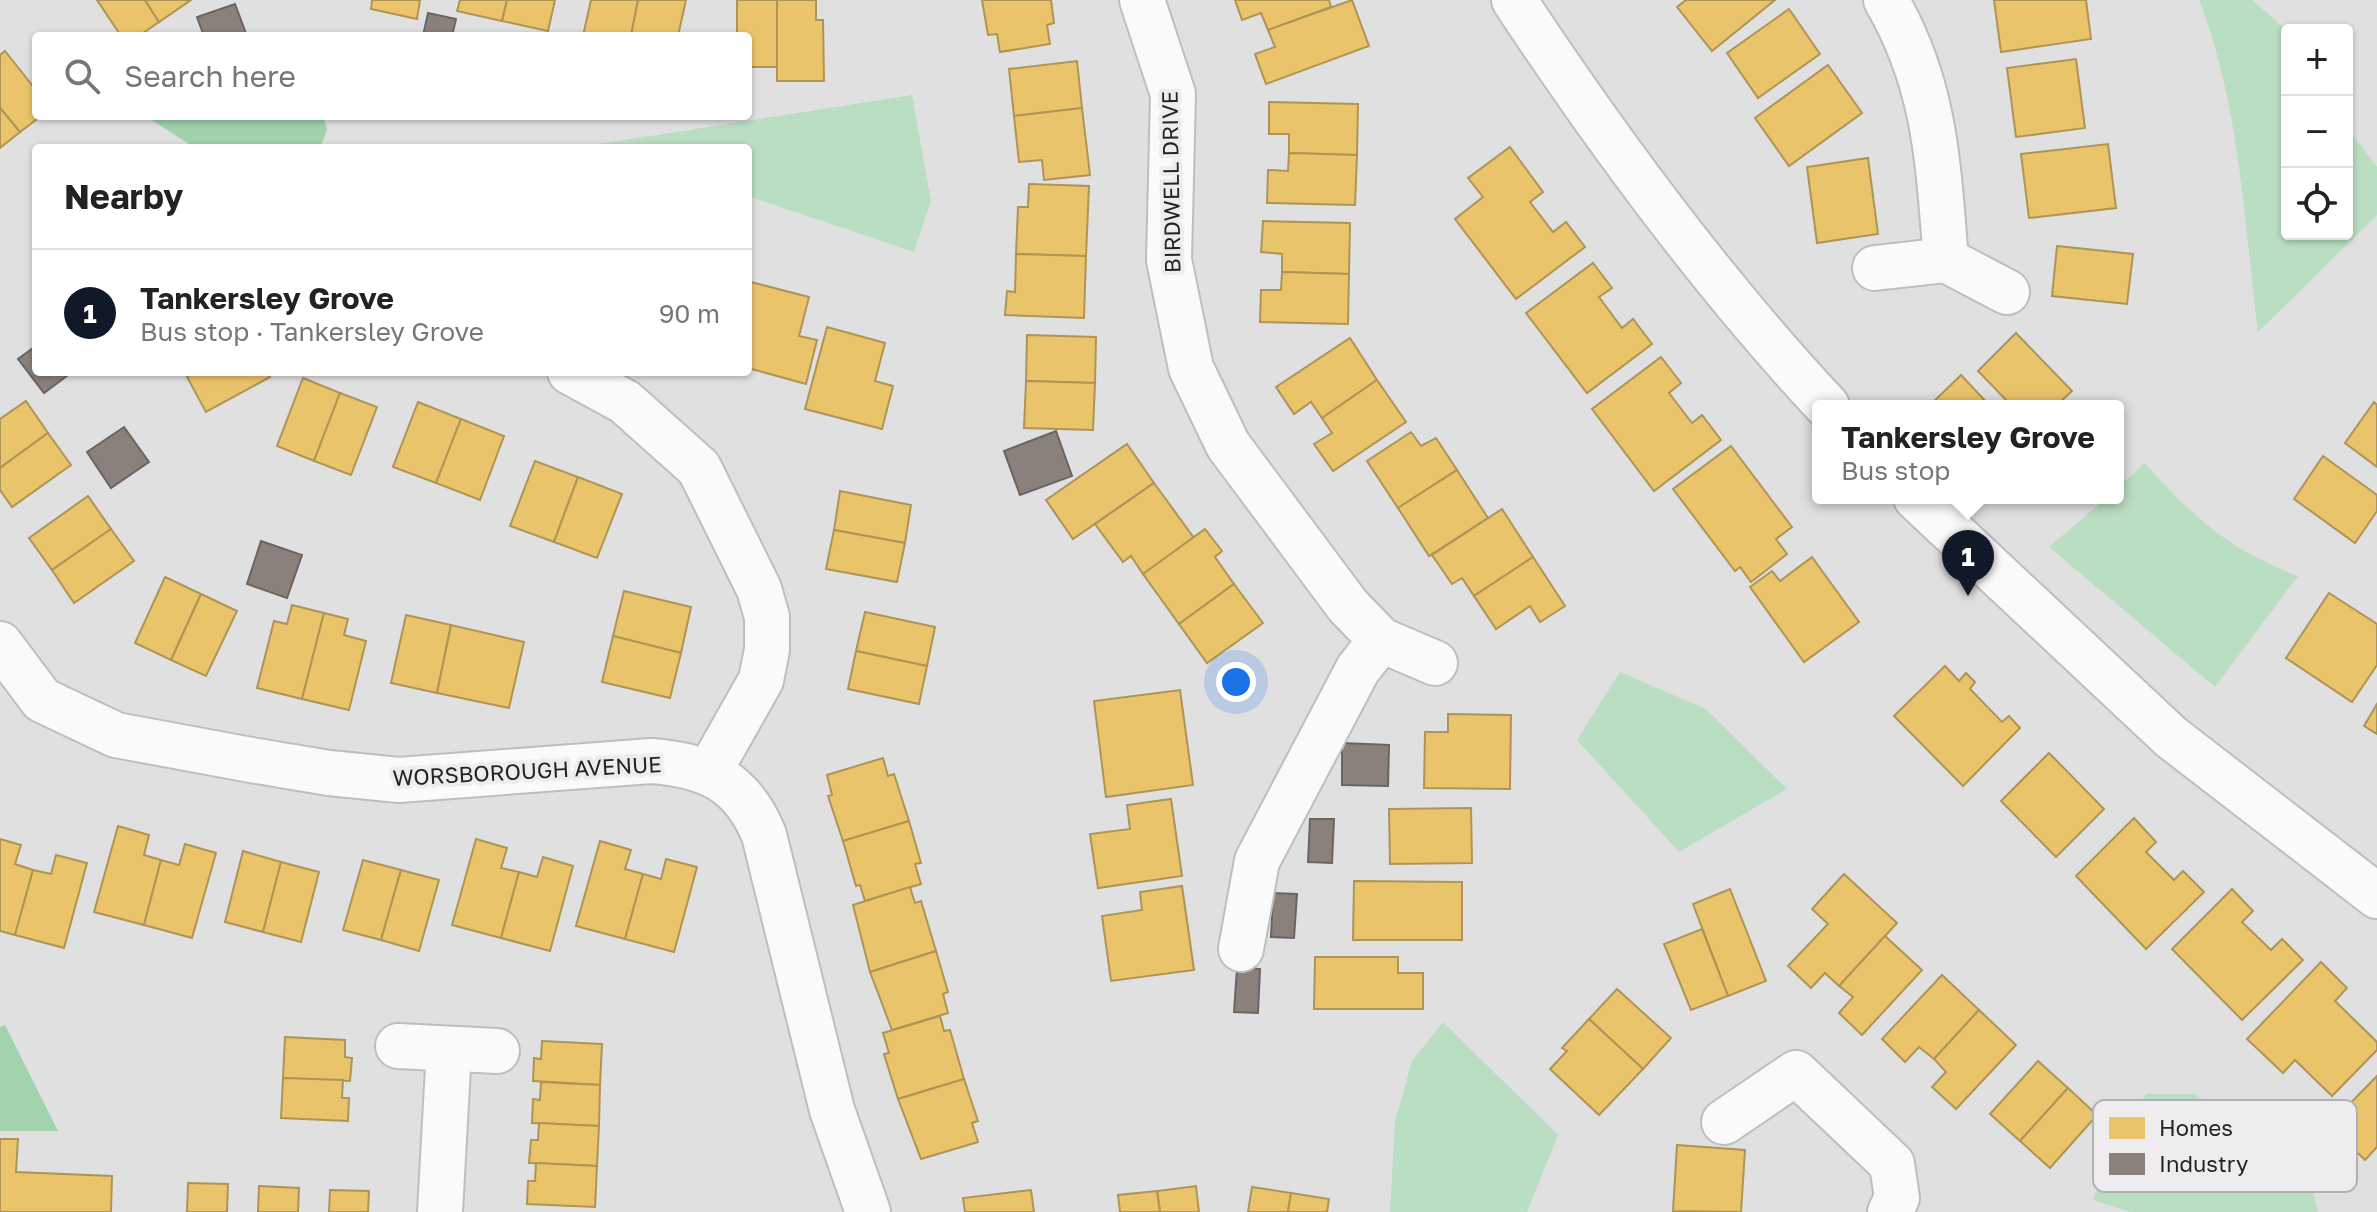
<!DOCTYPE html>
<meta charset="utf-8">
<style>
:root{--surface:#fff;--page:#f2f2f2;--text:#222;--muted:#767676;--line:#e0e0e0;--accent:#111827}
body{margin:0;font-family:"Golos Text",sans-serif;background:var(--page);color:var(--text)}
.controls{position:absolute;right:24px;top:24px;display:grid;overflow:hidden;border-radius:8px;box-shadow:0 2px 6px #0004}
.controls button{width:72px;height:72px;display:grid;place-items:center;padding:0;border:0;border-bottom:2px solid var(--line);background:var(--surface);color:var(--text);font:40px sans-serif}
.you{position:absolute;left:1236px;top:682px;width:28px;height:28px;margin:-20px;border:6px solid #fff;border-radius:50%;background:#1a73e8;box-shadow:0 0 0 12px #1a73e833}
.badge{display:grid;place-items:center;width:52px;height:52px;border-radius:50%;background:var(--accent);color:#fff;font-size:26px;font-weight:700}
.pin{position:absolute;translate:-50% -66px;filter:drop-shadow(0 2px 4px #0008)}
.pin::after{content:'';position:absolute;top:42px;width:28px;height:24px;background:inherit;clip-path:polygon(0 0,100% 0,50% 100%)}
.popup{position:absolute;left:1812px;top:400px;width:312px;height:104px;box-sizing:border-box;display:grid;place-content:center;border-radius:8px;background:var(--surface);filter:drop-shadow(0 2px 6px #0005);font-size:26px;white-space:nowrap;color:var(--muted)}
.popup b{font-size:30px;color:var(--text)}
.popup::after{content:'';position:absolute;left:50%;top:100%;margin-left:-16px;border:16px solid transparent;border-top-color:var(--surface)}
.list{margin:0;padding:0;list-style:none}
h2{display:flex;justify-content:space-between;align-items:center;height:104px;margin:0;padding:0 32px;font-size:34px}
h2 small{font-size:26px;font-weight:400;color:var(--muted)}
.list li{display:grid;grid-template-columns:52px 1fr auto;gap:24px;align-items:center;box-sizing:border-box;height:128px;padding:0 32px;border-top:2px solid var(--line)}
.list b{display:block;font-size:30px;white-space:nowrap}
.list p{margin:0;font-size:26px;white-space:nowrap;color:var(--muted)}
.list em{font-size:26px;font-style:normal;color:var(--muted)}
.icon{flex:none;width:44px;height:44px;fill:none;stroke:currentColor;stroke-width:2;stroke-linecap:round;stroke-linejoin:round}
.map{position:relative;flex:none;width:2377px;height:1212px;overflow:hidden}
.search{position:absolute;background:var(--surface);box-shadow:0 2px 6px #0004;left:32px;top:32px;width:720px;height:88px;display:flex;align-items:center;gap:20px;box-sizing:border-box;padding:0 28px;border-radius:8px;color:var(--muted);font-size:30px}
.panel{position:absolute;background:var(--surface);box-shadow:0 2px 6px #0004;left:32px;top:144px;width:720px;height:232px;border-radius:8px}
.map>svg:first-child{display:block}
.green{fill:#badec2}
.forest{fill:#a1d1ad}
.homes{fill:#e9c46a;stroke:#ae9455;stroke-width:2}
.industry{fill:#8a817c;stroke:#6b6562;stroke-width:2}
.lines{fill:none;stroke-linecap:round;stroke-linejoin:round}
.street-casing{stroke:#bfbebf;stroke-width:48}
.secondary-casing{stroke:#bfbebf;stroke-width:48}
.street{stroke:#fafafa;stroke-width:44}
.secondary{stroke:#fafafa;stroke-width:44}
.labels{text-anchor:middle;stroke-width:8;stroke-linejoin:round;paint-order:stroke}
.street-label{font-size:22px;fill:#242324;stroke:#efecef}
.key{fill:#efecef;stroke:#b2b0b2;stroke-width:2}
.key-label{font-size:22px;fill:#242324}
</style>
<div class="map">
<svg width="2377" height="1212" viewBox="0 0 2377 1212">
<rect width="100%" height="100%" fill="#e1e0e1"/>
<g class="green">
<path d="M2199 0H2252L2287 30V234H2347V127L2377 167V215L2258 332C2244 221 2240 105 2199 0Z"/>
<path d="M912 95 931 201 914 252 748 196V148L593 145Z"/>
<path d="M2145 463C2193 518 2230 550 2298 576L2215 687 2049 547 2106 498H2118V487Z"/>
<path d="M1620 672 1706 709 1787 789 1679 852 1577 740Z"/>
<path d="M1443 1022 1558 1135 1527 1212H1390L1395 1121 1412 1061Z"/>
<path d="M2146 1094H2194L2256 1131 2312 1187 2318 1212H2131L2093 1200 2118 1132Z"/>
</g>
<g class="forest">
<path d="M153 116H323L327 130 320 148H195L150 119Z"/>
<path d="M5 1025 58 1131H0V1027Z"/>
</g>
<g class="homes">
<path d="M97 0H145L159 22 139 36H121Z"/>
<path d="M145 0H191L159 22Z"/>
<path d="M372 0H420L417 19 371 9Z"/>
<path d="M460 0H507L502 21 457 11Z"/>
<path d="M507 0H555L548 31 502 21Z"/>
<path d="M591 0H638L631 36H583Z"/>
<path d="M638 0H686L678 36H631Z"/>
<path d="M737 0H777V67H748V36H737Z"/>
<path d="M777 0H816V20H823L824 81H777Z"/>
<path d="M982 0H1051L1054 23 1047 25 1050 44 1000 52 997 34 988 35Z"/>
<path d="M1235 0H1329L1331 7 1268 30 1261 13 1242 20Z"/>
<path d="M1352 0 1369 46 1266 84 1255 54 1275 47 1268 30Z"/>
<path d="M1686 0H1775L1712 51 1677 7Z"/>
<path d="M1994 0H2086L2091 39 2001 52Z"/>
<path d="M1789 9 1820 54 1758 98 1727 53Z"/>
<path d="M5 51 36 90V116H41L20 132 0 108V55Z"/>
<path d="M2076 59 2085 128 2016 137 2007 68Z"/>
<path d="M1077 61 1082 108 1014 116 1009 69Z"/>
<path d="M1828 65 1862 113 1789 166 1755 118Z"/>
<path d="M1269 102 1358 104 1357 155 1289 153V134H1269Z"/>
<path d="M0 108 20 132 0 148Z"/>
<path d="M1082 108 1090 175 1044 180 1042 160 1019 162 1014 116Z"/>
<path d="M2108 144 2116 208 2029 218 2021 154Z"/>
<path d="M1510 147 1543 192 1530 202 1553 232 1566 222 1585 247 1516 299 1455 219 1483 197 1468 178Z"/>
<path d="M1289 153 1357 155 1355 205 1267 203 1268 170 1288 171Z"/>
<path d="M1868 158 1878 234 1817 243 1807 167Z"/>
<path d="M1029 184 1089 186 1086 256 1016 254 1018 207H1028Z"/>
<path d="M1263 221 1350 223 1349 274 1282 272V254L1261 252Z"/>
<path d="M2057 246 2133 254 2127 304 2052 296Z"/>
<path d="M1016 254 1086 256 1084 318 1005 315 1007 291 1015 292Z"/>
<path d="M1593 263 1612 288 1599 297 1622 328 1633 319 1652 344 1587 393 1526 313Z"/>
<path d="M1282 272 1349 274 1348 324 1260 322 1261 290H1281Z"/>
<path d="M751 282 809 297 799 336 817 340 806 384 748 368Z"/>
<path d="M827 327 885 343 875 381 893 386 882 429 805 409Z"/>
<path d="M2016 333 2072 391 2056 406H2012L1978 371Z"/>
<path d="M1027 335 1096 337 1095 383 1026 381Z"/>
<path d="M1350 338 1377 380 1322 418 1311 402 1294 414 1276 387Z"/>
<path d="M1661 357 1681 383 1669 393 1692 423 1702 415 1721 440 1654 491 1592 409Z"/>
<path d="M196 372H267L270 377 206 412 187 377Z"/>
<path d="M1961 375 1990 406H1929Z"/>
<path d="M303 378 340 393 314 461 277 446Z"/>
<path d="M1377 380 1406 422 1333 471 1314 444 1332 433 1322 418Z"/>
<path d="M1026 381 1095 383 1093 430 1024 428Z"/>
<path d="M340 393 377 407 351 475 314 461Z"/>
<path d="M26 401 48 433 0 468V419Z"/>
<path d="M418 402 461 419 436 483 393 467Z"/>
<path d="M2374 402 2377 405V467L2345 443Z"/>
<path d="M461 419 504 436 480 500 436 483Z"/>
<path d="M1411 432 1421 446 1436 438 1457 470 1398 508 1367 461Z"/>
<path d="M48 433 71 465 12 507 0 490V468Z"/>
<path d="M1127 444 1154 483 1073 539 1046 500Z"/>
<path d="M1731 446 1792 527 1776 539 1787 554 1751 582 1740 567 1735 571 1673 489Z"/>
<path d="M2323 456 2377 495V511L2355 543 2294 499Z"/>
<path d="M535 461 578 477 554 542 510 526Z"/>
<path d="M1457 470 1488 518 1429 556 1398 508Z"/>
<path d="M578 477 622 494 597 558 554 542Z"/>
<path d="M1154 483 1194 538 1143 574 1131 556 1123 562 1095 524Z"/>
<path d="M840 491 911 505 905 543 834 530Z"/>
<path d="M88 496 111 529 52 570 29 538Z"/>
<path d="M1502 509 1533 557 1474 596 1462 578 1452 584 1432 555Z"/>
<path d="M111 529 134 561 74 603 52 570Z"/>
<path d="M1205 529 1222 551 1215 557 1234 584 1179 624 1143 574Z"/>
<path d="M834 530 905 543 897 582 826 569Z"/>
<path d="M1533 557 1565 606 1540 622 1530 606 1496 629 1474 596Z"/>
<path d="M1812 557 1859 622 1804 662 1750 587 1772 571 1780 581Z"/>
<path d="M165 577 201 594 171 660 135 643Z"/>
<path d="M1234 584 1263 623 1207 663 1179 624Z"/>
<path d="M624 591 691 607 681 653 613 636Z"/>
<path d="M2329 593 2377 624V665L2352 702 2286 658Z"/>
<path d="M201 594 237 611 206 676 171 660Z"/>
<path d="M292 605 324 613 302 699 257 688 274 621 287 624Z"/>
<path d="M865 612 935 627 927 666 856 651Z"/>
<path d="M324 613 348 619 344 635 366 641 349 710 302 699Z"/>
<path d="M406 615 451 625 437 693 391 683Z"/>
<path d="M451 625 524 642 509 708 437 693Z"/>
<path d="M613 636 681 653 670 698 602 682Z"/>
<path d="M856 651 927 666 919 704 848 689Z"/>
<path d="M1945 666 1959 681 1966 673 1975 682 1970 689 2002 722 2009 716 2020 728 1963 786 1894 716Z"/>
<path d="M1180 690 1193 785 1106 797 1094 701Z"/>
<path d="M2377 704V734L2364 726Z"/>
<path d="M1448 714 1511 715 1510 789 1424 788 1425 732H1448Z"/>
<path d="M2049 753 2104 809 2056 857 2001 801Z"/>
<path d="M883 758 888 776 894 774 909 821 843 841 828 796 832 795 827 775Z"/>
<path d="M1171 799 1182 876 1098 888 1090 834 1130 829 1127 805Z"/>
<path d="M1471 808 1472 863 1390 864 1389 809Z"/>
<path d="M2134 818 2156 842 2146 852 2174 880 2183 871 2204 892 2146 949 2076 876Z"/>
<path d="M909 821 921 863 915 864 921 884 865 901 860 885 856 886 843 841Z"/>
<path d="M118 826 149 835 144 855 161 860 144 925 94 912Z"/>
<path d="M0 839 21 845 15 864 33 870 15 935 0 931Z"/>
<path d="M476 839 507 848 501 868 519 872 501 938 452 925Z"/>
<path d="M600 841 631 850 625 869 643 874 625 939 576 926Z"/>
<path d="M185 844 216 853 192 938 144 925 161 860 179 865Z"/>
<path d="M243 851 281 862 263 932 225 922Z"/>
<path d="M56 855 87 863 64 948 15 935 33 870 51 874Z"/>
<path d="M543 857 573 866 550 951 501 938 519 872 537 877Z"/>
<path d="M666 859 697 867 674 952 625 939 643 874 661 879Z"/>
<path d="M363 860 401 870 381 940 343 930Z"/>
<path d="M281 862 319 872 301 942 263 932Z"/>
<path d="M401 870 439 880 419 951 381 940Z"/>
<path d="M1844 874 1897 923 1839 986 1825 973 1811 988 1788 966 1828 924 1812 909Z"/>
<path d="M1354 881 1462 882V940H1353Z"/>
<path d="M1182 886 1194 970 1111 981 1102 916 1142 910 1140 892Z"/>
<path d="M910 887 915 903 921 901 936 951 870 972 853 905Z"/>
<path d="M1730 889 1766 981 1728 996 1693 904Z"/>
<path d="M2232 889 2253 911 2242 922 2271 950 2282 939 2303 960 2242 1020 2172 949Z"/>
<path d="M1702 929 1728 996 1691 1010 1664 944Z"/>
<path d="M1885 936 1922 970 1862 1035 1839 1013 1853 997 1839 986Z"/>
<path d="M936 951 948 992 943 994 948 1013 892 1030 870 972Z"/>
<path d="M1315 957H1398V973H1423V1009H1314Z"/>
<path d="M2321 962 2347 988 2335 1001 2377 1042V1050L2332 1096 2295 1060 2283 1073 2247 1039Z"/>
<path d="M1942 975 1979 1010 1934 1059 1919 1047 1905 1062 1882 1039Z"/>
<path d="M1617 989 1671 1038 1643 1069 1589 1019Z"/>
<path d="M1979 1010 2016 1045 1956 1109 1932 1087 1946 1072 1934 1059Z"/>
<path d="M940 1016 944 1031 950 1030 964 1079 898 1099 884 1054 889 1053 883 1033Z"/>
<path d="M1589 1019 1643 1069 1599 1115 1550 1069 1567 1051 1562 1048Z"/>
<path d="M285 1037 345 1040V1057L352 1058 350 1081 283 1078Z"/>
<path d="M542 1041 602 1044 600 1085 533 1081 534 1058 541 1059Z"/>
<path d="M2038 1061 2068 1088 2020 1141 1990 1114Z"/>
<path d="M2377 1076V1147L2365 1160 2329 1125Z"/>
<path d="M283 1078 343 1080 342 1098H349L348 1121 281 1118Z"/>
<path d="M964 1079 978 1121 972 1123 978 1142 921 1159 898 1099Z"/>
<path d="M541 1082 600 1085 599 1126 532 1123 533 1099 540 1100Z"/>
<path d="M2068 1088 2097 1115 2050 1168 2020 1141Z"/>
<path d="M539 1123 599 1126 597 1166 529 1163 531 1140H538Z"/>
<path d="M0 1139H18L16 1172 112 1176 111 1212H0Z"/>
<path d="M1677 1145 1745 1150 1741 1212 1673 1211Z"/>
<path d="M536 1163 597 1166 595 1207 527 1204 528 1181H535Z"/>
<path d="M188 1183 228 1184 227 1212H187Z"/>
<path d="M259 1186 299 1188 298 1212H258Z"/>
<path d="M1196 1186 1199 1212H1160L1157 1191Z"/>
<path d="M1252 1187 1291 1193 1288 1212H1248Z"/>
<path d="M330 1190 369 1191 368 1212H329Z"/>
<path d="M1031 1190 1034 1212H965L963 1198Z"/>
<path d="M1157 1191 1160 1212H1120L1118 1195Z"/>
<path d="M1291 1193 1329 1199 1327 1212H1288Z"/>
</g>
<g class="industry">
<path d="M235 4 247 36H204L197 17Z"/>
<path d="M428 13 456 19 452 36H423Z"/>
<path d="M36 346V372H72L44 393 18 359Z"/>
<path d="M124 427 149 462 111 488 87 452Z"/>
<path d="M1056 431 1072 476 1020 495 1004 451Z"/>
<path d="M261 541 302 555 287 598 247 584Z"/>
<path d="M1342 743 1389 745 1388 786 1342 785Z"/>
<path d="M1310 819H1334L1332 863 1308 862Z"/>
<path d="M1273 893 1297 894 1294 938 1271 937Z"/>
<path d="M1237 968 1260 969 1258 1013 1234 1012Z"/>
</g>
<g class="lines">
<defs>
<g id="street">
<path d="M1142 0 1173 94 1169 260 1191 368 1228 445 1348 606 1381 640"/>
<path d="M1886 0C1936 86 1938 164 1946 260"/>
<path d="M1875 268 1946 260 2007 292"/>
<path d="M570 372 625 402 699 468 759 589 767 617V650L761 680 709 772"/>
<path d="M0 644 42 700 116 735 251 760 329 773 399 780 651 761C707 765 742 781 764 835L832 1110 868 1212"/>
<path d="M1241 949 1257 861 1358 669 1381 640 1435 663"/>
<path d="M398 1046 497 1051"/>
<path d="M1724 1122 1796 1073 1892 1164 1897 1198 1890 1212"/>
<path d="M440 1212 449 1049"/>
</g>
<g id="secondary">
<path d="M1514 0C1608 142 1710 281 1827 406"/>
<path d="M1916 498 2171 737 2377 896"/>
</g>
</defs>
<use href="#street" class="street-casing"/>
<use href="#secondary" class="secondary-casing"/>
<use href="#street" class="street"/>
<use href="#secondary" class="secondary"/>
</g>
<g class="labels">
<g class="street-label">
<text transform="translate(1171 182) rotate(-91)" y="8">BIRDWELL DRIVE</text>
<text transform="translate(527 771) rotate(-3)" y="8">WORSBOROUGH AVENUE</text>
</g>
</g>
<rect x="2093" y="1100" width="264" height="92" rx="12" class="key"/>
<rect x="2109" y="1117" width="36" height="22" fill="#e9c46a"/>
<rect x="2109" y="1153" width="36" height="22" fill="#8a817c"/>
<g class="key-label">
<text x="2159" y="1136">Homes</text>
<text x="2159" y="1172">Industry</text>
</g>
</svg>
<div class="controls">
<button>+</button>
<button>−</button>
<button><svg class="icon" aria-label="locate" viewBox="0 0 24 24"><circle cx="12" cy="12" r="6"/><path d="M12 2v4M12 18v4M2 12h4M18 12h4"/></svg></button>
</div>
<div class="you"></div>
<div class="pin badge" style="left:1968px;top:596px">1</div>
<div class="popup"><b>Tankersley Grove</b>Bus stop</div>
<div class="search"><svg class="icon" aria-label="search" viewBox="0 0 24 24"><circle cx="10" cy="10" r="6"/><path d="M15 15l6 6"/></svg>Search here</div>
<section class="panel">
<h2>Nearby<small></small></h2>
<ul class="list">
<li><span class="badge">1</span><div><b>Tankersley Grove</b><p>Bus stop · Tankersley Grove</p></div><em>90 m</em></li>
</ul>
</section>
</div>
